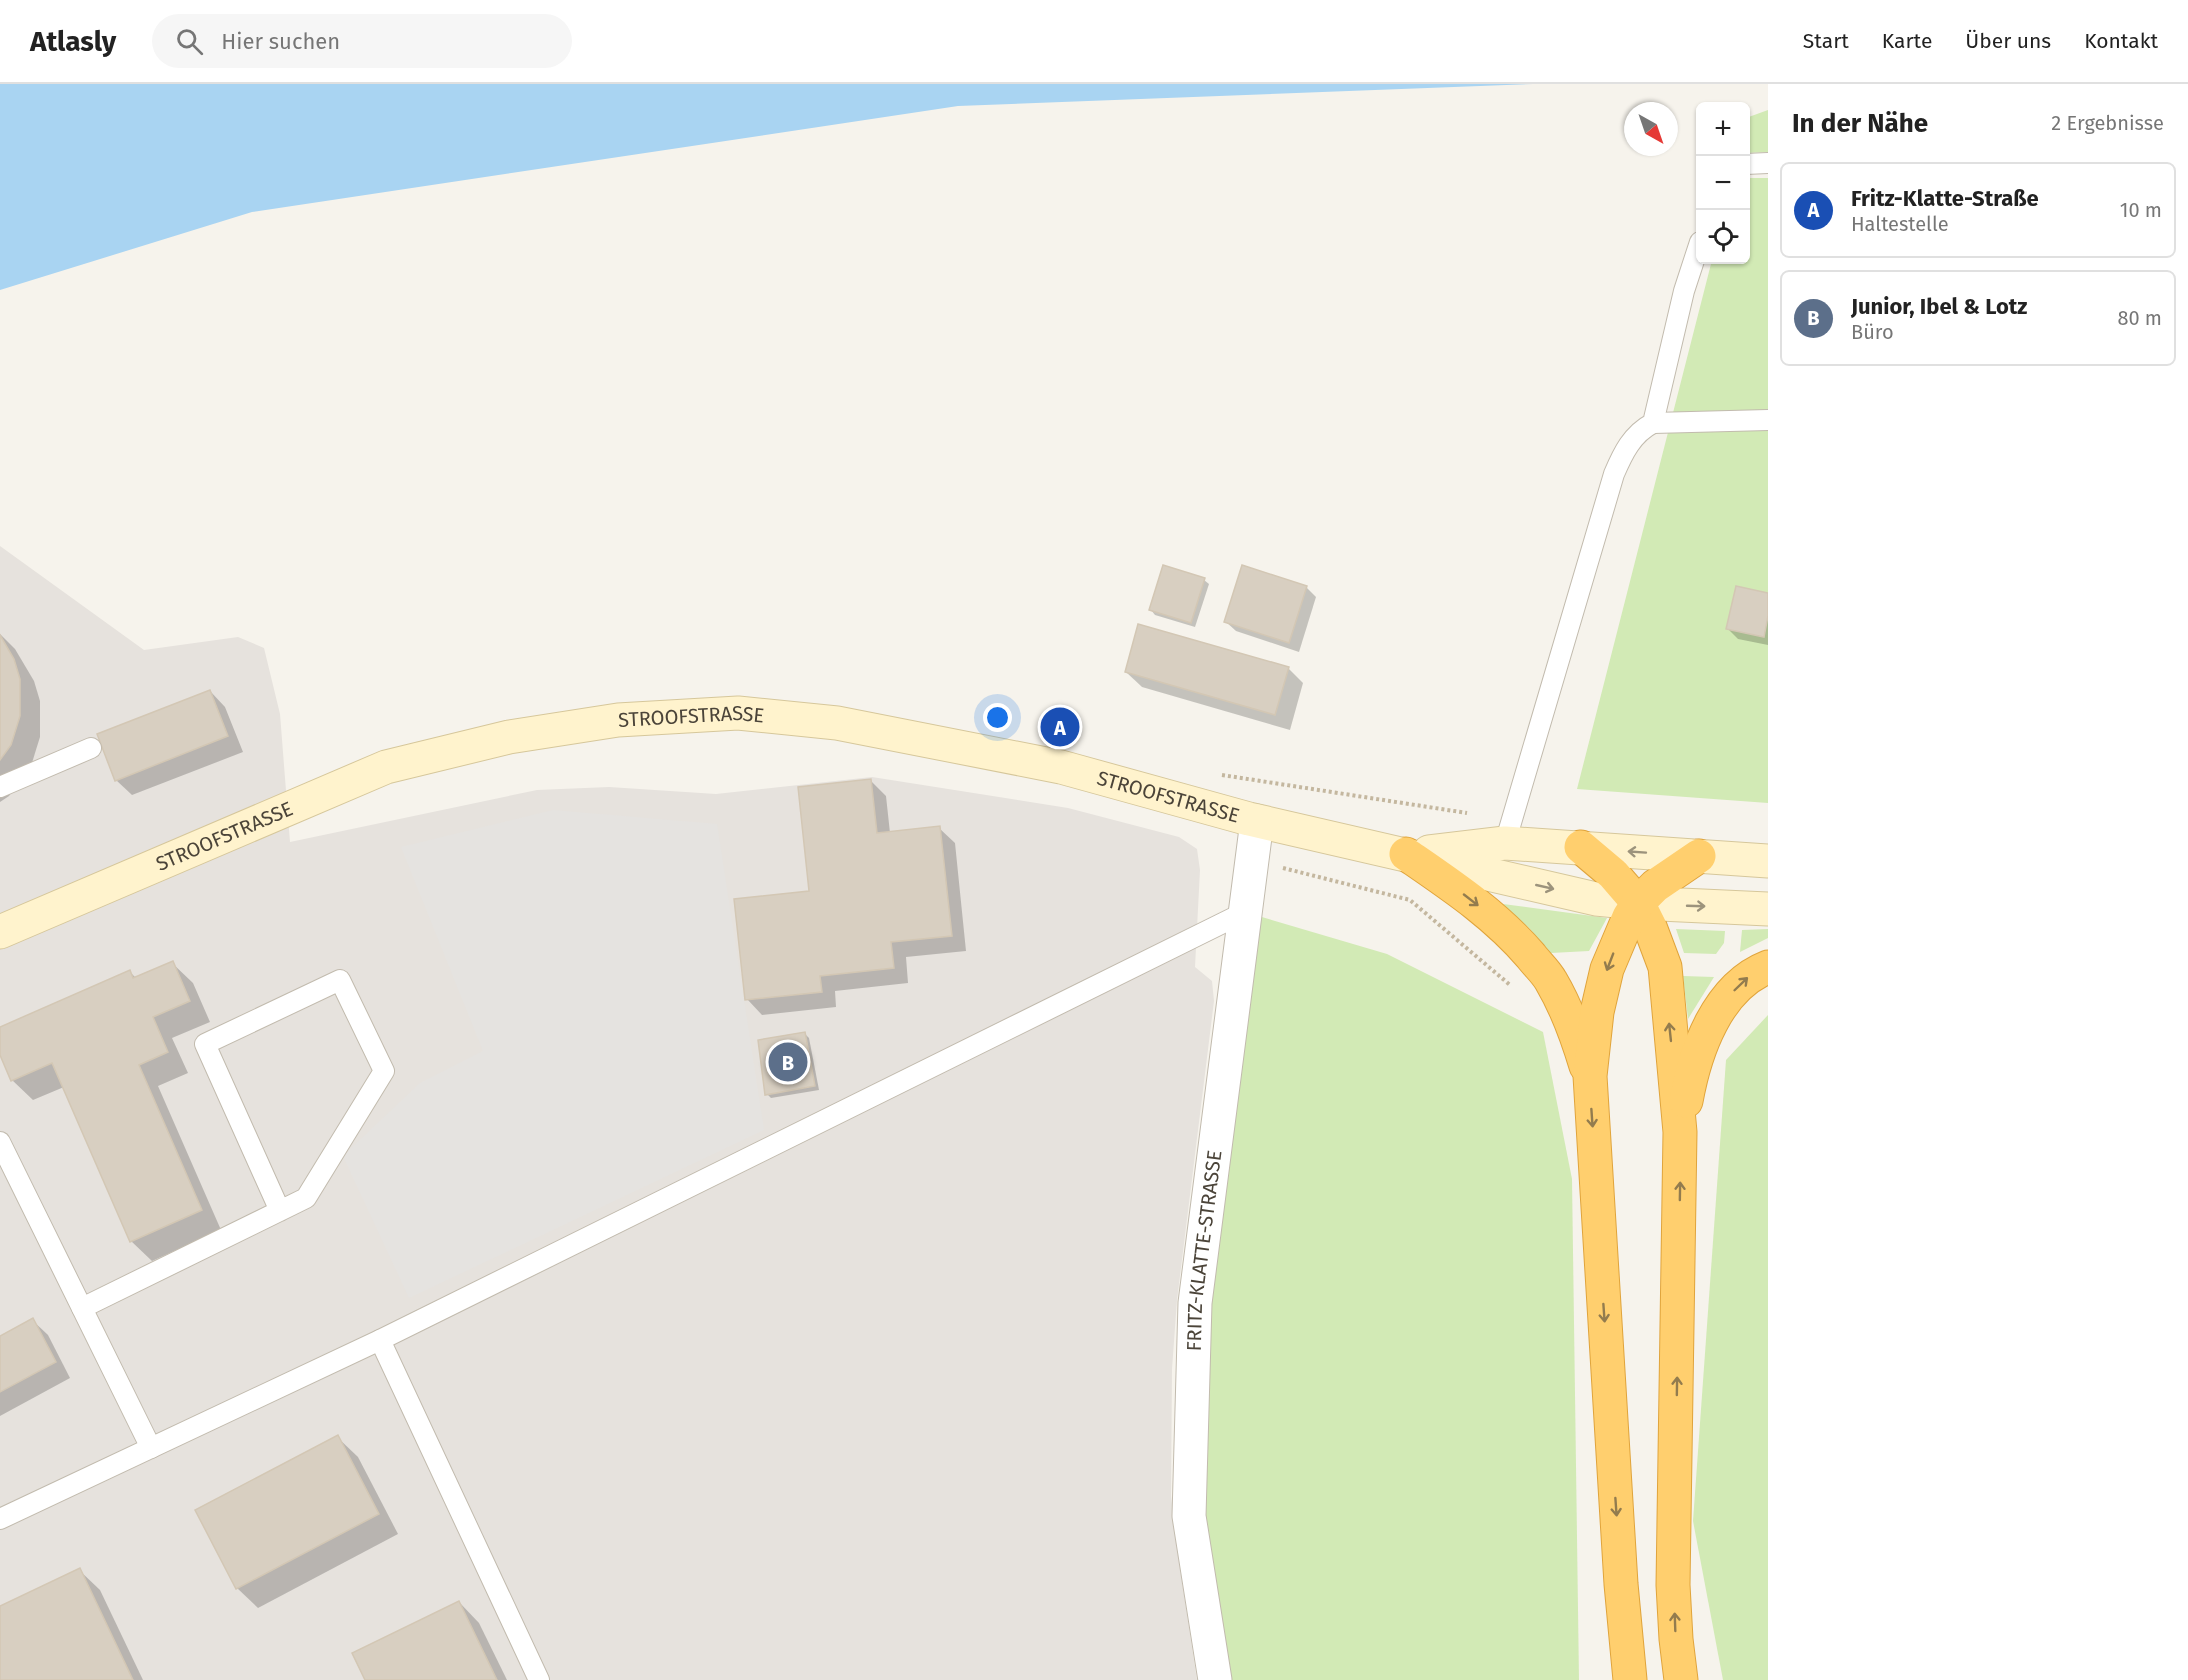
<!DOCTYPE html>
<html lang="de">
<meta charset="utf-8">
<style>
:root{--surface:#fff;--page:#f6f6f6;--text:#222;--muted:#767676;--line:#e0e0e0;--accent:#b45309}
body{margin:0;font-family:"Fira Sans",sans-serif;background:var(--page);color:var(--text)}
.controls{position:absolute;right:18px;top:18px;display:grid;overflow:hidden;border-radius:9px;box-shadow:0 2px 4px #0004}
.controls button{width:54px;height:54px;display:grid;place-items:center;padding:0;border:0;border-bottom:2px solid var(--line);background:var(--surface);color:var(--text);font:30px sans-serif}
.compass{position:absolute;left:1624px;top:18px;width:54px;height:54px;border-radius:50%;background:var(--surface);box-shadow:0 2px 4px #0004;rotate:140deg}
.you{position:absolute;left:998px;top:634px;width:21px;height:21px;margin:-15px;border:4px solid #fff;border-radius:50%;background:#1a73e8;box-shadow:0 0 0 9px #1a73e833}
.badge{display:grid;place-items:center;width:39px;height:39px;border-radius:50%;background:var(--accent);color:#fff;font-size:20px;font-weight:700}
.pin{position:absolute;translate:-50% -50%;border:3px solid #fff;box-shadow:0 2px 6px #0006}
.list{margin:0;padding:0;list-style:none}
h2{display:flex;justify-content:space-between;align-items:center;height:78px;margin:0;padding:0 24px;font-size:26px}
h2 small{font-size:20px;font-weight:400;color:var(--muted)}
.list li{display:grid;grid-template-columns:39px 1fr auto;gap:18px;align-items:center;box-sizing:border-box;height:96px;margin:0 12px 12px;padding:0 12px;border:2px solid var(--line);border-radius:9px}
.list b{display:block;font-size:22px;white-space:nowrap}
.list p{margin:0;font-size:20px;white-space:nowrap;color:var(--muted)}
.list em{font-size:20px;font-style:normal;color:var(--muted)}
.icon{flex:none;width:33px;height:33px;fill:none;stroke:currentColor;stroke-width:2;stroke-linecap:round;stroke-linejoin:round}
.map{position:relative;flex:none;width:1768px;height:1596px;overflow:hidden}
header{display:flex;align-items:center;gap:36px;box-sizing:border-box;height:84px;padding:0 30px;background:var(--surface);border-bottom:2px solid var(--line)}
header strong{font-size:28px}
nav{display:flex;gap:33px;margin-inline-start:auto;font-size:21px}
.search{width:420px;height:54px;background:var(--page);display:flex;align-items:center;gap:15px;box-sizing:border-box;padding:0 21px;border-radius:33px;color:var(--muted);font-size:22px}
main{display:flex}
aside{flex:1;background:var(--surface)}
.map>svg:first-child{display:block}
.industrial{fill:#e6e2dd}
.green{fill:#d2eab5}
.parking{fill:#e5e3e0}
.water{fill:#a9d4f2}
.shadow{fill:#0003}
.building{fill:#d8cfc1;stroke:#d3c7b4;stroke-width:1.5}
.lines{fill:none;stroke-linecap:round;stroke-linejoin:round}
.lane-casing{stroke:#c2bbae;stroke-width:22}
.street-casing{stroke:#c2bbae;stroke-width:35}
.secondary-casing{stroke:#d6c79b;stroke-width:35}
.highway-casing{stroke:#e0a43c;stroke-width:35}
.path{stroke:#c4b79f;stroke-width:4;stroke-dasharray:3 3;stroke-linecap:butt}
.lane{stroke:#fff;stroke-width:20}
.street{stroke:#fff;stroke-width:33}
.secondary{stroke:#fff3cd;stroke-width:33}
.highway{stroke:#ffcf6e;stroke-width:33}
.oneway{stroke:#9c937c}
.oneway2{stroke:#937c4e}
.labels{text-anchor:middle;stroke-width:6;stroke-linejoin:round;paint-order:stroke}
.street-label{font-size:20px;fill:#4b4439;stroke:#fff}
</style>
<header>
<strong>Atlasly</strong>
<div class="search"><svg class="icon" aria-label="search" viewBox="0 0 24 24"><circle cx="10" cy="10" r="6"/><path d="M15 15l6 6"/></svg>Hier suchen</div>
<nav><a>Start</a><a>Karte</a><a>Über uns</a><a>Kontakt</a></nav>
</header>
<main>
<div class="map">
<svg width="1768" height="1596" viewBox="0 0 1768 1596">
<rect width="100%" height="100%" fill="#f6f3ec"/>
<path class="industrial" d="M0 462 144 566 238 553 264 564 280 630 290 758 537 706 609 703 716 710 872 693 1068 724 1179 753 1197 765 1200 786 1195 883 1212 897 1214 917 1177 1216 1172 1285 1171 1412 1177 1465 1197 1596H0Z"/>
<g class="green">
<path d="M1768 26V68L1746 69V34Z"/>
<path d="M1746 94H1768V719L1577 705 1712 176H1746Z"/>
<path d="M1503 820 1607 834 1589 867 1551 869 1529 844Z"/>
<path d="M1245 828 1387 870 1543 948 1572 1095 1579 1596H1215L1189 1432Z"/>
<path d="M1676 845 1725 847 1724 859 1716 870 1684 869Z"/>
<path d="M1768 845V854L1740 868 1742 846Z"/>
<path d="M1683 892 1714 893 1688 935Z"/>
<path d="M1768 931V1596H1723L1693 1437 1726 976Z"/>
</g>
<path class="parking" d="M553 726 717 740 764 1046 409 1214 343 1072 420 999 483 967 401 763Z"/>
<path class="water" d="M0 0H1533L958 22 252 128 0 206Z"/>
<g class="shadow">
<path d="M1204 496 1209 500 1195 543 1155 531 1151 526Z"/>
<path d="M1306 503 1316 513 1299 568 1236 547 1225 537Z"/>
<path d="M1768 510V561L1738 555 1728 545Z"/>
<path d="M0 550 15 565 34 597 40 617V653L31 682 9 712 0 718Z"/>
<path d="M1288 584 1303 599 1290 646 1142 603 1126 588Z"/>
<path d="M210 607 225 623 243 668 132 711 116 696Z"/>
<path d="M871 697 886 712 890 749 939 744 955 759 966 867 906 873 908 899 835 907 836 923 762 931 747 915 810 808Z"/>
<path d="M172 879 193 899 210 938 172 954 188 989 158 1002 221 1146 152 1177 131 1157 64 1003 33 1016 12 996 0 968V944L130 888 137 895Z"/>
<path d="M804 949 809 954 819 1006 771 1014 767 1010Z"/>
<path d="M32 1236 48 1251 70 1294 0 1332V1254Z"/>
<path d="M337 1353 358 1373 398 1450 258 1524 237 1504Z"/>
<path d="M79 1486 100 1506 143 1596H0V1524Z"/>
<path d="M459 1518 479 1539 507 1596H366Z"/>
</g>
<g class="building">
<path d="M1163 481 1205 494 1191 539 1149 526Z"/>
<path d="M1242 481 1307 502 1289 559 1224 538Z"/>
<path d="M1736 502 1768 509V532L1764 553 1726 545Z"/>
<path d="M1138 540 1289 583 1275 631 1125 588Z"/>
<path d="M0 551 14 575 20 595V632L11 661 0 676Z"/>
<path d="M210 606 228 652 115 697 97 650Z"/>
<path d="M871 695 877 749 940 742 952 852 891 858 894 884 820 892 822 908 745 916 734 815 809 807 798 703Z"/>
<path d="M173 877 190 917 153 933 168 968 139 981 202 1126 130 1158 52 979 11 997 0 971V943L130 886 133 894Z"/>
<path d="M805 948 815 1002 765 1011 758 956Z"/>
<path d="M33 1234 56 1278 0 1308V1252Z"/>
<path d="M338 1351 379 1430 236 1505 195 1426Z"/>
<path d="M80 1484 133 1596H0V1522Z"/>
<path d="M459 1517 497 1596H365L352 1569Z"/>
</g>
<g class="lines">
<defs>
<g id="lane">
<path d="M1746 80 1768 79"/>
<path d="M1653 339 1768 336"/>
<path d="M0 703 91 664"/>
<path d="M1505 759 1614 390C1623 369 1632 350 1653 339L1684 207 1700 158"/>
<path d="M0 1058 151 1364"/>
<path d="M82 1224 306 1114 384 987 340 896 205 960 280 1127"/>
<path d="M380 1256 539 1596"/>
<path d="M0 1435 380 1256 1245 828"/>
</g>
<g id="street">
<path id="s1" d="M1215 1596 1189 1432 1195 1219 1257 737"/>
</g>
<g id="secondary">
<path d="M1429 768 1505 759 1768 777"/>
<path id="s2" d="M0 848 386 683 509 653 618 636 738 629 837 639 1061 683 1249 735 1596 815 1638 819 1768 825"/>
</g>
<g id="highway">
<path d="M1581 763 1613 790 1638 819 1650 843 1665 883 1680 1048 1673 1501 1676 1555 1681 1596"/>
<path d="M1406 770C1451 801 1495 830 1531 872 1537 880 1546 888 1551 897 1567 924 1577 952 1586 982"/>
<path d="M1686 1017C1695 967 1717 903 1768 883"/>
<path d="M1630 1596 1621 1500 1590 992 1597 928 1607 885 1629 833 1638 819 1655 802 1699 772"/>
</g>
</defs>
<use href="#lane" class="lane-casing"/>
<use href="#street" class="street-casing"/>
<use href="#secondary" class="secondary-casing"/>
<use href="#highway" class="highway-casing"/>
<g class="path">
<path d="M1222 691 1467 729"/>
<path d="M1283 784 1410 816 1510 901"/>
</g>
<use href="#lane" class="lane"/>
<use href="#street" class="street"/>
<use href="#secondary" class="secondary"/>
<use href="#highway" class="highway"/>
</g>
<defs><path id="oneway-shaft" d="M-6 0H5M1.5-3L5.5 0L1.5 3" fill="none" stroke-width="1.6" stroke-linecap="round" stroke-linejoin="round" transform="scale(1.5)"/></defs>
<g class="oneway">
<use href="#oneway-shaft" transform="translate(1637 768) rotate(-176)"/>
<use href="#oneway-shaft" transform="translate(1545 803) rotate(13)"/>
<use href="#oneway-shaft" transform="translate(1696 822) rotate(2)"/>
</g>
<g class="oneway2">
<use href="#oneway-shaft" transform="translate(1471 816) rotate(38)"/>
<use href="#oneway-shaft" transform="translate(1610 878) rotate(111)"/>
<use href="#oneway-shaft" transform="translate(1741 900) rotate(-44)"/>
<use href="#oneway-shaft" transform="translate(1670 948) rotate(-96)"/>
<use href="#oneway-shaft" transform="translate(1592 1034) rotate(86)"/>
<use href="#oneway-shaft" transform="translate(1680 1107) rotate(-89)"/>
<use href="#oneway-shaft" transform="translate(1604 1229) rotate(86)"/>
<use href="#oneway-shaft" transform="translate(1677 1302) rotate(-89)"/>
<use href="#oneway-shaft" transform="translate(1616 1423) rotate(86)"/>
<use href="#oneway-shaft" transform="translate(1675 1538) rotate(-92)"/>
</g>
<g class="labels">
<g class="street-label">
<text dy="7" stroke="none"><textPath href="#s2" startOffset="730">STROOFSTRASSE</textPath></text>
<text dy="7" stroke="none"><textPath href="#s2" startOffset="1216">STROOFSTRASSE</textPath></text>
<text dy="7" stroke="none"><textPath href="#s2" startOffset="244">STROOFSTRASSE</textPath></text>
<text dy="7" stroke="none"><textPath href="#s1" startOffset="432">FRITZ-KLATTE-STRASSE</textPath></text>
</g>
</g>
</svg>
<div class="controls">
<button>+</button>
<button>−</button>
<button><svg class="icon" aria-label="locate" viewBox="0 0 24 24"><circle cx="12" cy="12" r="6"/><path d="M12 2v4M12 18v4M2 12h4M18 12h4"/></svg></button>
</div>
<svg class="compass" viewBox="-18 -18 36 36"><path d="M0-13l5 13h-10z" fill="#e53935"/><path d="M0 13l5-13h-10z" fill="#767676"/></svg>
<div class="you"></div>
<div class="pin badge" style="left:1060px;top:643px;background:#1a4fb4">A</div>
<div class="pin badge" style="left:788px;top:978px;background:#5c6f8a">B</div>
</div>
<aside>
<h2>In der Nähe<small>2 Ergebnisse</small></h2>
<ul class="list">
<li><span class="badge" style="background:#1a4fb4">A</span><div><b>Fritz-Klatte-Straße</b><p>Haltestelle</p></div><em>10 m</em></li>
<li><span class="badge" style="background:#5c6f8a">B</span><div><b>Junior, Ibel &amp; Lotz</b><p>Büro</p></div><em>80 m</em></li>
</ul>
</aside>
</main>
